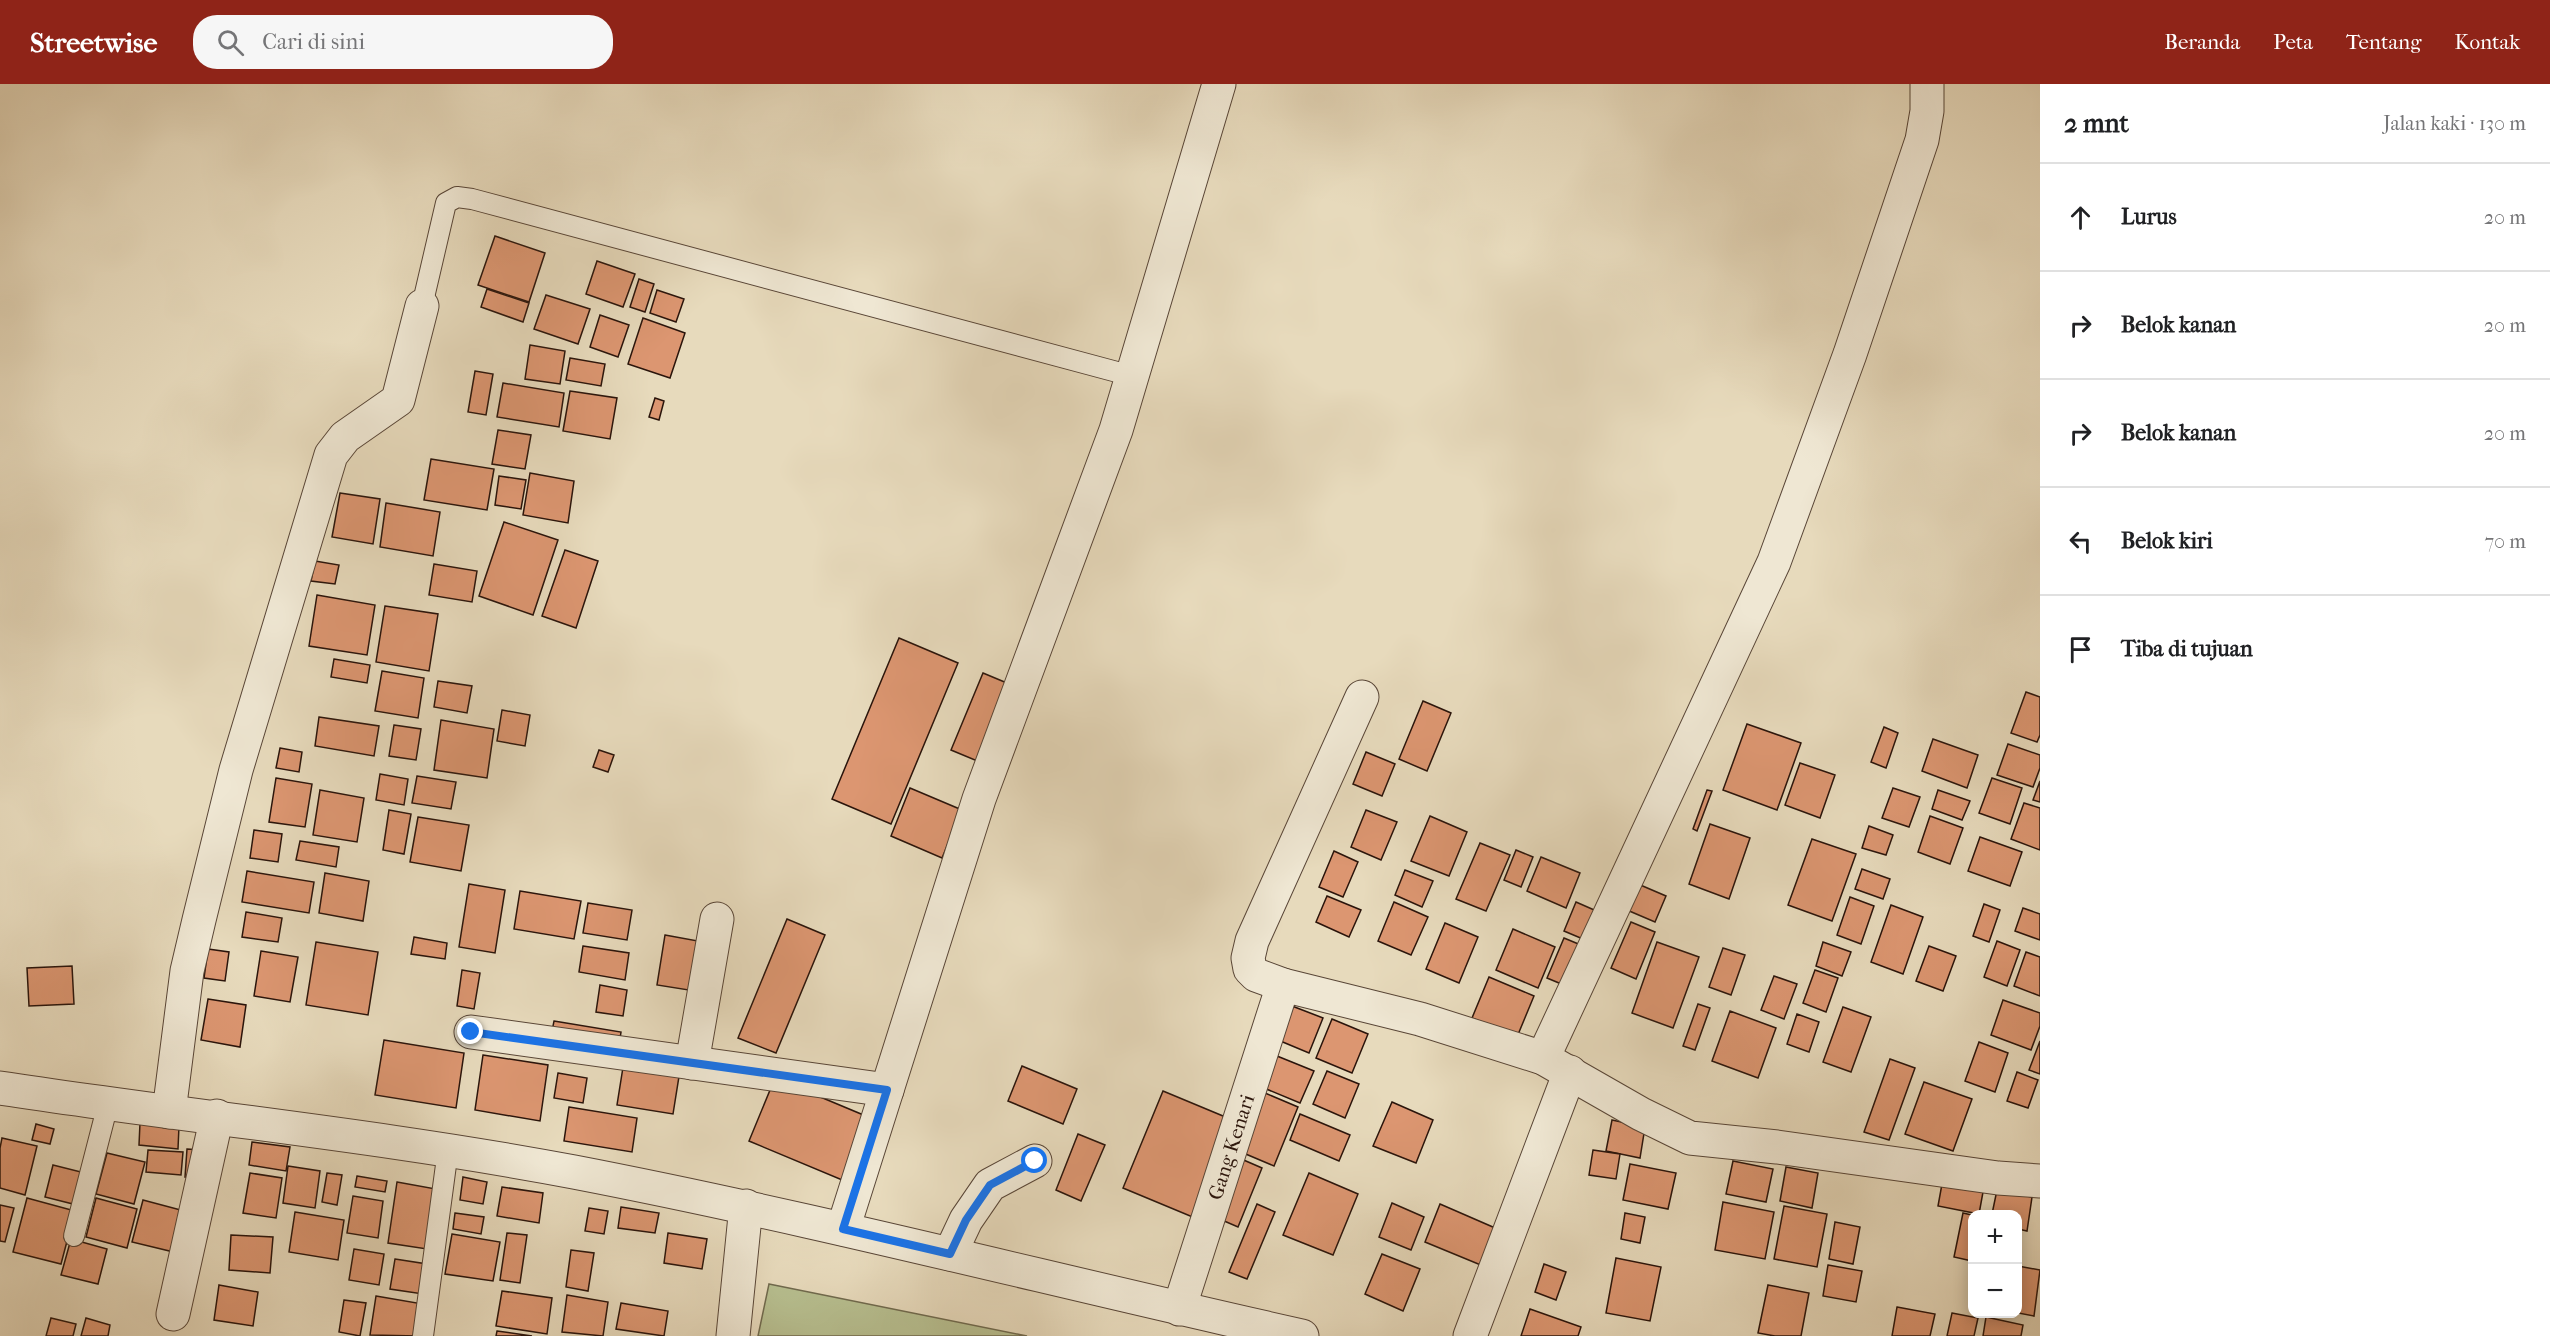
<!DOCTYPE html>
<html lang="id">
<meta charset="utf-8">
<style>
:root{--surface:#fff;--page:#f6f6f6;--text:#202124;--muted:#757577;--line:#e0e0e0;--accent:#8f2418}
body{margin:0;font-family:"IM FELL French Canon",serif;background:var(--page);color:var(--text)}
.controls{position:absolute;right:18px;bottom:18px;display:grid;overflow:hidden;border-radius:12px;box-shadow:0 3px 15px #0003}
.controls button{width:54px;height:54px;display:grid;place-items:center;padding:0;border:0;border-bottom:2px solid var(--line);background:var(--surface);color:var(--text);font:30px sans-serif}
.stop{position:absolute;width:18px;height:18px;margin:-14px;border:4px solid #1a73e8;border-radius:50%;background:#fff}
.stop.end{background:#1a73e8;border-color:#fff;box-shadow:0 2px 6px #0008}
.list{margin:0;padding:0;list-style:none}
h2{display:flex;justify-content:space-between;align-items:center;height:78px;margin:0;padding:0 24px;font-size:26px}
h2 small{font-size:20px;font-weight:400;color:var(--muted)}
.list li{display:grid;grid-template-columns:39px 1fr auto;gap:18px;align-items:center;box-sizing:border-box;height:108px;padding:0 24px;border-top:2px solid var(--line)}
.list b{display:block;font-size:22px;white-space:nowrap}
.list em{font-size:20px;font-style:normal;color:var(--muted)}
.icon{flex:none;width:33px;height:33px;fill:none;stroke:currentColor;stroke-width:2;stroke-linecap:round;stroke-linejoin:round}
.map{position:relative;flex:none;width:2040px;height:1252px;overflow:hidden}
header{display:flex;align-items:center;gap:36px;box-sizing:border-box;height:84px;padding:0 30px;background:var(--accent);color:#fff}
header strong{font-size:28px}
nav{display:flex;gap:33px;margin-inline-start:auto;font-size:21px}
.search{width:420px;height:54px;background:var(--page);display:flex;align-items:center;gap:15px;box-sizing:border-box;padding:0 21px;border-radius:24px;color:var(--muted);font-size:22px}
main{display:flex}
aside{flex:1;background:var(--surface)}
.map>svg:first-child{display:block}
.green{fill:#b7bf90;stroke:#706a4e;stroke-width:1.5}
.building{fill:#dc9671;stroke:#2a140b;stroke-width:1.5}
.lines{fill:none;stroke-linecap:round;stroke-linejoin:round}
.service-casing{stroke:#594637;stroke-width:22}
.minor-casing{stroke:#594637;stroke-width:35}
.service{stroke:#efe7d3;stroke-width:20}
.minor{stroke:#efe7d3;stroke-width:33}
.route{stroke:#1a73e8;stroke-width:8}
.labels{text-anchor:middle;stroke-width:5;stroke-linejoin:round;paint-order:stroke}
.street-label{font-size:20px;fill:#2a140b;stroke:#efe7d3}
</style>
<header>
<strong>Streetwise</strong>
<div class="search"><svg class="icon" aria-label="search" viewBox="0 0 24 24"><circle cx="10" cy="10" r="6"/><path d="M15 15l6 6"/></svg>Cari di sini</div>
<nav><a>Beranda</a><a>Peta</a><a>Tentang</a><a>Kontak</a></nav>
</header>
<main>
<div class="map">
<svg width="2040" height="1252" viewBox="0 0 2040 1252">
<rect width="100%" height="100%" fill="#e7dabc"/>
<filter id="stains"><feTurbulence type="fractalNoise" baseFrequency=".00333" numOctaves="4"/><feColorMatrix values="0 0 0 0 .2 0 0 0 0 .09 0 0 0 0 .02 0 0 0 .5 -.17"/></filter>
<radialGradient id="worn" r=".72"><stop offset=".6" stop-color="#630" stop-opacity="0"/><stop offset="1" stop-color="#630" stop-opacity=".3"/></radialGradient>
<path class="green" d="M769 1200 1027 1252H758Z"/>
<g class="building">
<path d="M495 152 545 169 529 218 478 201Z"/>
<path d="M597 177 635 190 623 223 586 210Z"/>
<path d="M639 195 654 200 645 228 630 223Z"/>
<path d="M487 205 529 219 523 238 481 223Z"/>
<path d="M657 206 684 215 676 238 650 229Z"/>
<path d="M546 211 590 225 578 260 534 245Z"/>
<path d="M600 231 629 241 618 273 590 263Z"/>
<path d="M643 234 685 249 670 294 628 280Z"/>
<path d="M530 261 565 267 560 300 525 295Z"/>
<path d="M570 274 605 280 601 302 566 296Z"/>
<path d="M475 287 493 290 486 331 468 328Z"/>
<path d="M503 299 564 309 559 343 497 333Z"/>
<path d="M570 307 617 314 610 355 563 347Z"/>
<path d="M655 314 664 317 659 336 649 333Z"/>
<path d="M498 346 531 351 525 385 492 380Z"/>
<path d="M431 375 494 385 487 426 424 416Z"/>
<path d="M530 389 574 397 568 439 523 431Z"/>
<path d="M499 392 526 396 521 425 495 421Z"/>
<path d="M340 409 380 415 373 460 332 453Z"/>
<path d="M386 419 440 428 433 472 380 463Z"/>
<path d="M504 438 558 456 533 531 479 512Z"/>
<path d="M565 466 598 477 576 544 542 532Z"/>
<path d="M315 477 339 481 335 500 311 497Z"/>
<path d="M434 480 477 487 472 518 429 511Z"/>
<path d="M317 511 375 521 367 571 309 562Z"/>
<path d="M385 522 438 530 429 587 376 578Z"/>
<path d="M899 554 958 579 891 740 832 715Z"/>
<path d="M334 575 370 581 367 599 331 593Z"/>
<path d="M382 587 424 594 418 634 375 627Z"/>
<path d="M983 589 1019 604 987 681 951 666Z"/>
<path d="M438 597 472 602 467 629 434 623Z"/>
<path d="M2026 608 2040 613V651L2037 658 2011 649Z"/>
<path d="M1423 617 1451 629 1427 687 1399 675Z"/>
<path d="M502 626 530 631 525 662 497 657Z"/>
<path d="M319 633 379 642 374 672 315 662Z"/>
<path d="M441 636 494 645 487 694 434 686Z"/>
<path d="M1747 640 1801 659 1777 726 1723 706Z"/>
<path d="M394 641 421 645 416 676 389 672Z"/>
<path d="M1884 643 1898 649 1886 684 1871 678Z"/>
<path d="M1933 655 1978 671 1967 704 1922 687Z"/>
<path d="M2008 660 2040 671V684L2033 703 1997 691Z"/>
<path d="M280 664 302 668 299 688 276 684Z"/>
<path d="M599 666 614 671 608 688 593 683Z"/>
<path d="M1366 668 1395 680 1382 712 1353 700Z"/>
<path d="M1800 679 1835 691 1820 734 1785 721Z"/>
<path d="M380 690 408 695 404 721 376 716Z"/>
<path d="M417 692 456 698 451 725 412 719Z"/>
<path d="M276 694 312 700 305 743 269 738Z"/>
<path d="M1992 694 2022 704 2010 740 1979 729Z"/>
<path d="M2040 697V718L2033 716Z"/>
<path d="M910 704 962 726 942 774 891 752Z"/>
<path d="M1893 704 1920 713 1909 743 1882 734Z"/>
<path d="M320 706 364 714 357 758 313 751Z"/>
<path d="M1707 706 1712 707 1697 747 1693 745Z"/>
<path d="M1938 706 1970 717 1962 736 1932 725Z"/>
<path d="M2024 719 2040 724V766L2011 755Z"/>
<path d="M389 726 411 730 404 770 383 766Z"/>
<path d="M1366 726 1397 738 1381 776 1351 763Z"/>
<path d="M1430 732 1467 748 1449 792 1411 777Z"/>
<path d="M1930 732 1963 744 1950 780 1918 768Z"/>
<path d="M418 733 469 741 461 787 410 778Z"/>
<path d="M1710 740 1750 754 1729 815 1689 800Z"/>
<path d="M1869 742 1893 751 1886 771 1862 764Z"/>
<path d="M254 746 282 750 278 778 250 774Z"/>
<path d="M1980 753 2022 768 2010 802 1968 787Z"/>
<path d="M1812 755 1856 770 1832 837 1788 821Z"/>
<path d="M300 757 339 763 336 783 296 776Z"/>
<path d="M1480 759 1510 771 1486 827 1456 815Z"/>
<path d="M1516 766 1533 773 1521 803 1504 796Z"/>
<path d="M1334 767 1358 778 1343 813 1319 803Z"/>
<path d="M1541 773 1580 789 1566 824 1527 807Z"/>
<path d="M1862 785 1890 795 1883 815 1855 805Z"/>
<path d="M1405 786 1433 797 1422 823 1395 811Z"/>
<path d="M247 787 314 798 309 829 242 818Z"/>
<path d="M325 789 369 797 363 837 319 829Z"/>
<path d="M469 800 505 806 495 869 459 863Z"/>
<path d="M1638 800 1666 812 1655 838 1627 826Z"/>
<path d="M520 807 581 817 574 855 514 845Z"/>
<path d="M1327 812 1361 826 1349 853 1316 838Z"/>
<path d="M1850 813 1874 822 1861 860 1837 851Z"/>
<path d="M1394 818 1428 833 1411 871 1378 857Z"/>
<path d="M1576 818 1601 829 1590 858 1564 847Z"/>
<path d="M588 819 632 826 627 856 583 849Z"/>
<path d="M1984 820 2000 826 1989 858 1973 852Z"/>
<path d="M1891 821 1923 833 1903 890 1871 878Z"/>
<path d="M2023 824 2040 830V856L2015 847Z"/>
<path d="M246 828 282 834 278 858 242 853Z"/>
<path d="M787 835 825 851 776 969 738 954Z"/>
<path d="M1631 838 1655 848 1636 895 1611 884Z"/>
<path d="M1445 839 1478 853 1459 899 1426 885Z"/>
<path d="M1513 845 1555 863 1538 904 1496 886Z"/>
<path d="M665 851 709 859 701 908 657 901Z"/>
<path d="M414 853 447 859 445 875 411 870Z"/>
<path d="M1564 854 1588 864 1571 904 1547 894Z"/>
<path d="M1997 857 2020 866 2007 902 1984 893Z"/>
<path d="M316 858 378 868 368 931 306 921Z"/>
<path d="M1657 858 1699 873 1673 944 1632 929Z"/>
<path d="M1823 858 1851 868 1842 892 1816 882Z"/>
<path d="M583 862 629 869 625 896 579 888Z"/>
<path d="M1929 862 1956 872 1943 907 1916 897Z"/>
<path d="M1723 864 1745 871 1731 911 1709 903Z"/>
<path d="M208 865 229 868 225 897 204 894Z"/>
<path d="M261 867 298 873 290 918 254 912Z"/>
<path d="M2026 868 2040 873V912L2014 902Z"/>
<path d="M72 882 74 920 29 922 27 884Z"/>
<path d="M462 886 480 889 474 925 457 922Z"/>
<path d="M1815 886 1838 894 1826 928 1803 919Z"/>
<path d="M1774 892 1797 900 1784 935 1761 926Z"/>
<path d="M1489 893 1534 912 1517 953 1472 934Z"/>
<path d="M600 901 627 906 623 932 596 928Z"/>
<path d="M208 915 246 921 240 963 201 956Z"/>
<path d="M2003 916 2040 929V942L2031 966 1991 951Z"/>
<path d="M1698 920 1710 924 1695 966 1683 962Z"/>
<path d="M1292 922 1323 934 1309 969 1278 956Z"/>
<path d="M1843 923 1871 933 1851 988 1823 978Z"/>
<path d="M1730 927 1776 944 1758 994 1712 977Z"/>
<path d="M1797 930 1819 938 1809 968 1787 960Z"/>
<path d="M1332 935 1368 950 1352 989 1316 974Z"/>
<path d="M554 937 621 948 618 967 550 957Z"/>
<path d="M384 956 464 969 456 1024 375 1011Z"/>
<path d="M2040 957V990L2029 986Z"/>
<path d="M1979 958 2008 969 1995 1008 1965 997Z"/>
<path d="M483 971 548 981 540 1037 475 1026Z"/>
<path d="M1277 972 1314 987 1300 1019 1264 1004Z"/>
<path d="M1890 975 1915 984 1889 1056 1864 1048Z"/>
<path d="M624 977 680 986 673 1030 617 1021Z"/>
<path d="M1022 982 1077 1005 1063 1040 1008 1017Z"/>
<path d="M1327 987 1359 1000 1345 1034 1313 1020Z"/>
<path d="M2017 988 2038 996 2028 1024 2007 1017Z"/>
<path d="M558 989 587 994 583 1019 554 1014Z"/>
<path d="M775 994 873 1035 847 1098 749 1057Z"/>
<path d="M1924 998 1972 1015 1953 1067 1905 1050Z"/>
<path d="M1163 1007 1235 1037 1195 1134 1123 1104Z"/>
<path d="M1265 1009 1298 1023 1274 1082 1241 1068Z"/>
<path d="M1392 1018 1433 1036 1416 1079 1373 1062Z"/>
<path d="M569 1023 637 1034 632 1068 564 1057Z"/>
<path d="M1300 1030 1350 1051 1339 1077 1290 1056Z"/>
<path d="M1612 1036 1645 1043 1640 1074 1606 1067Z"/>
<path d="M140 1039 179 1042 178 1065 139 1061Z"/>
<path d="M36 1040 54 1045 50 1060 32 1056Z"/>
<path d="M1078 1050 1105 1061 1081 1117 1056 1106Z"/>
<path d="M2 1054 37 1062 25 1111 0 1104V1064Z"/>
<path d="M252 1058 290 1063 286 1087 249 1081Z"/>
<path d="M187 1065 200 1066 198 1094 185 1093Z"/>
<path d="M148 1066 183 1068 181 1091 146 1088Z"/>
<path d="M1593 1066 1620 1070 1616 1095 1589 1091Z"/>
<path d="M107 1069 145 1078 134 1120 96 1110Z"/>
<path d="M1239 1074 1262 1084 1238 1143 1215 1133Z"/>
<path d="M1733 1077 1773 1085 1766 1118 1726 1110Z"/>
<path d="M1630 1080 1676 1089 1668 1125 1623 1116Z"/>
<path d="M53 1081 85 1089 77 1121 45 1113Z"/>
<path d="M288 1082 320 1087 315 1124 283 1119Z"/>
<path d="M1786 1083 1818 1089 1812 1124 1780 1117Z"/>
<path d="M250 1089 282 1094 276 1134 243 1129Z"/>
<path d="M327 1089 342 1091 337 1121 322 1118Z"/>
<path d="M1309 1089 1358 1110 1333 1171 1283 1151Z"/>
<path d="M357 1092 387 1097 385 1108 355 1103Z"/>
<path d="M463 1093 487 1098 483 1120 460 1116Z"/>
<path d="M397 1098 436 1105 427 1165 388 1159Z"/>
<path d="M1942 1100 1983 1108 1979 1130 1938 1122Z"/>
<path d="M502 1103 543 1109 539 1139 497 1132Z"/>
<path d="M1997 1106 2032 1113 2027 1147 2018 1145V1130H1992Z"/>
<path d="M353 1112 383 1117 378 1154 347 1149Z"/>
<path d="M27 1114 75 1127 61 1180 13 1168Z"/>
<path d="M96 1114 137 1125 127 1164 86 1153Z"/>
<path d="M143 1116 192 1129 182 1170 132 1158Z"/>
<path d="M1723 1118 1774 1128 1765 1175 1715 1166Z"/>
<path d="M1392 1119 1424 1133 1411 1166 1379 1153Z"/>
<path d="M1257 1120 1275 1128 1247 1195 1229 1188Z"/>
<path d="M1440 1120 1502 1147 1488 1184 1425 1158Z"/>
<path d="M0 1121 14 1124 5 1158 0 1157Z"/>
<path d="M1784 1122 1827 1130 1817 1183 1774 1175Z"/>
<path d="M621 1123 659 1129 655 1149 618 1144Z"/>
<path d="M589 1124 608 1127 604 1150 585 1147Z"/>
<path d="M295 1128 344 1136 338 1176 289 1168Z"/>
<path d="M455 1129 484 1133 481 1150 453 1145Z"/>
<path d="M1625 1129 1645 1133 1640 1159 1621 1155Z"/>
<path d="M1963 1129 1972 1131V1177L1954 1173Z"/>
<path d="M1835 1138 1860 1143 1853 1180 1829 1175Z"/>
<path d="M507 1149 527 1151 520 1199 500 1196Z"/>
<path d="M668 1149 707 1155 702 1185 664 1179Z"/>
<path d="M452 1150 500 1158 493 1197 445 1190Z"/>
<path d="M231 1151 273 1153 270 1189 229 1186Z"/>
<path d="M71 1155 107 1165 98 1200 61 1191Z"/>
<path d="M354 1165 384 1170 379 1201 349 1196Z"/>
<path d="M571 1166 594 1169 588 1207 566 1203Z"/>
<path d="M1382 1170 1420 1185 1403 1227 1365 1210Z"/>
<path d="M1616 1174 1661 1183 1650 1237 1606 1229Z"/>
<path d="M395 1175 427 1180 423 1210 390 1205Z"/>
<path d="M1544 1180 1566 1188 1556 1216 1535 1208Z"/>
<path d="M1828 1181 1862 1187 1856 1218 1823 1212Z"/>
<path d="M2018 1182 2040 1186 2034 1232 2018 1229Z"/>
<path d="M219 1201 258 1208 253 1242 214 1236Z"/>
<path d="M1768 1201 1809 1209 1801 1252H1775L1758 1249Z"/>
<path d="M502 1207 552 1214 547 1250 496 1242Z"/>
<path d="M567 1211 608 1218 603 1252 562 1248Z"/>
<path d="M376 1212 423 1220 419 1252 370 1251Z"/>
<path d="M344 1216 366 1219 360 1252 339 1248Z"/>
<path d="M621 1219 668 1227 664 1252 616 1245Z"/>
<path d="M1897 1223 1935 1230 1930 1252H1892Z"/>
<path d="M1530 1225 1581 1243 1578 1252H1521Z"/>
<path d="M1952 1229 1978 1234 1974 1252H1947Z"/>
<path d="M1986 1233 2023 1241 2021 1252H1983Z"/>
<path d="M51 1234 76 1240 73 1252H46Z"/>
<path d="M86 1234 110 1241 108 1252H81Z"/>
<path d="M497 1247 532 1252H496Z"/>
</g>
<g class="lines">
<defs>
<g id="service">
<path d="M422 222 446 119 457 113 472 115 1132 292"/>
<path d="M74 1152 108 1020"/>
<path d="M423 1252 448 1066"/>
</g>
<g id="minor">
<path d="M1362 613 1252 857 1248 874 1250 885 1256 891 1283 901 1420 935 1543 974 1641 1030 1690 1054 1777 1063 1998 1094 2040 1097"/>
<path d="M471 948 887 1006"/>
<path d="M1543 974 1774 478 1850 270 1922 56 1927 27V0"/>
<path d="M692 979 717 835"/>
<path d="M0 1004C191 1033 384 1052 574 1088 818 1135 1059 1198 1302 1252"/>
<path d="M169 1028 187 887 199 836 236 686 331 371 345 353 398 316 422 222"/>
<path d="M843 1145 979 715 1116 346 1219 0"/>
<path d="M950 1170 966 1136 990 1101 1035 1077"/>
<path d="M1179 1225 1283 901"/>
<path d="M173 1230 217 1032"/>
<path d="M733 1252 746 1122"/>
<path d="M1470 1252 1570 988"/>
</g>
</defs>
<use href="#service" class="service-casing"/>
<use href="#minor" class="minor-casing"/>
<use href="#service" class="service"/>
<use href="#minor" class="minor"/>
</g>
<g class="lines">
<path class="route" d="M471 948 887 1006 843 1145 950 1170 966 1136 990 1101 1035 1077"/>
</g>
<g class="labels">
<g class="street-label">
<text transform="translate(1231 1063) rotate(-72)" y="7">Gang Kenari</text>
</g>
</g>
<rect width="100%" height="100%" filter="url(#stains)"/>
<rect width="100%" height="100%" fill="url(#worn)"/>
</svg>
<div class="controls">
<button>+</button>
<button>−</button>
</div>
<div class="stop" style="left:1035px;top:1077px"></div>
<div class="stop end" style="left:471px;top:948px"></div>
</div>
<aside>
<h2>2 mnt<small>Jalan kaki · 130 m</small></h2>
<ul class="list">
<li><svg class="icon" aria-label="ahead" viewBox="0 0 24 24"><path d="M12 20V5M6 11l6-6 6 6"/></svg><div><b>Lurus</b></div><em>20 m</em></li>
<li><svg class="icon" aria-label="right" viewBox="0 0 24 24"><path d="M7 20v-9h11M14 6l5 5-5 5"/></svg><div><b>Belok kanan</b></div><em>20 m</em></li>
<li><svg class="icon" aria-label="right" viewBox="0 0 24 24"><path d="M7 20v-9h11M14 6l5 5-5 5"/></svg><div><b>Belok kanan</b></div><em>20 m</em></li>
<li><svg class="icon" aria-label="left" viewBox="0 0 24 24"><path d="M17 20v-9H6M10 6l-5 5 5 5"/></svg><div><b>Belok kiri</b></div><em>70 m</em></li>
<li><svg class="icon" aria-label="arrive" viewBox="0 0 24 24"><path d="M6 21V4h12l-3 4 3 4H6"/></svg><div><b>Tiba di tujuan</b></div></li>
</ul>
</aside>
</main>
